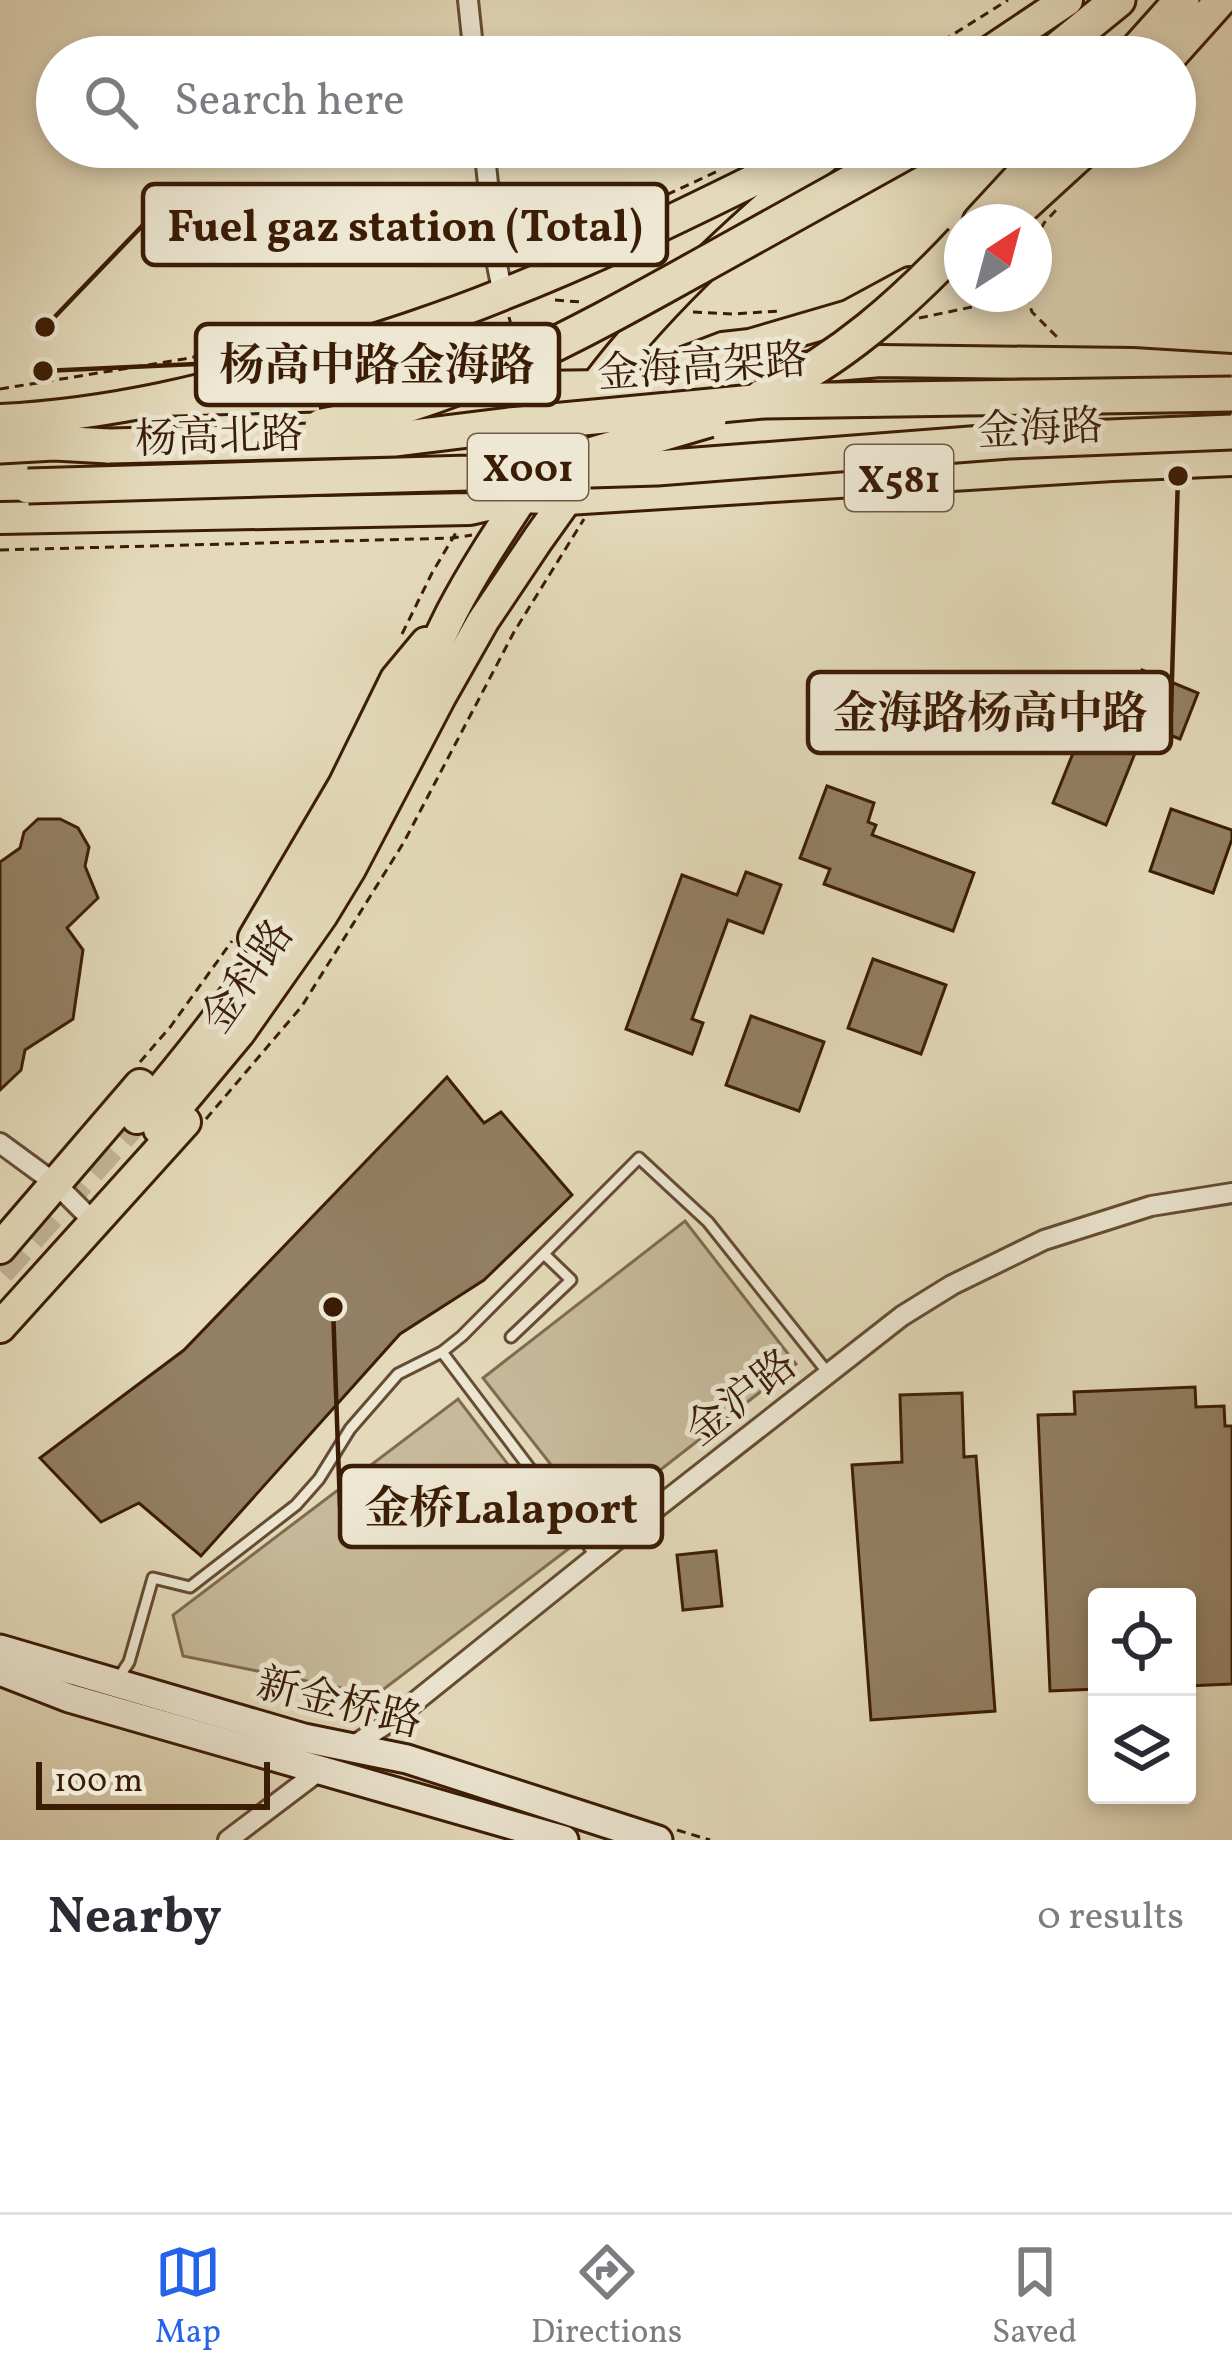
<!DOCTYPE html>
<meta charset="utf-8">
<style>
:root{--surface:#fff;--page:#f2f2f3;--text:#2b2b33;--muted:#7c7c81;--line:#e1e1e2;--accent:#2563eb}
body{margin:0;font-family:Vollkorn,"Noto Serif SC",serif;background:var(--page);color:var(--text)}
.controls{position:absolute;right:36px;bottom:36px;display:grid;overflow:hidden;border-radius:12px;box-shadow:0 6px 18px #0003}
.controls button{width:108px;height:108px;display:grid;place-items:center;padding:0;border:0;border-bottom:3px solid var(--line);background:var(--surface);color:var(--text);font:60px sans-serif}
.compass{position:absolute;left:944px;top:204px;width:108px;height:108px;border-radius:50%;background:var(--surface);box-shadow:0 6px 18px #0003;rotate:36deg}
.scale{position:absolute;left:36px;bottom:30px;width:234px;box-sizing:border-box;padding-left:12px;border:6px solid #3b1c05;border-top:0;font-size:33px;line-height:42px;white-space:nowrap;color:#3b1c05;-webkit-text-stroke:9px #ede7d3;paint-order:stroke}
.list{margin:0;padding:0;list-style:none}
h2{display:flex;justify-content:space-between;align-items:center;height:156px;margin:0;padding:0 48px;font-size:51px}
h2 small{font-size:39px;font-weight:400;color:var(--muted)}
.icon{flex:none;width:66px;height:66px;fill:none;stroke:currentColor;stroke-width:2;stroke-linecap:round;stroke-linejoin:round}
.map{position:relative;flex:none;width:1232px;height:1840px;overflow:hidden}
.search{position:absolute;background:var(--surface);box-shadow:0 6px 18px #0003;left:36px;right:36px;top:36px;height:132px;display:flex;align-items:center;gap:30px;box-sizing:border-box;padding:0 42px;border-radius:66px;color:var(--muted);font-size:45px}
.sheet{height:372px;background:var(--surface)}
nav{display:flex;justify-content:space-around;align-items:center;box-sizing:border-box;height:168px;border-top:3px solid var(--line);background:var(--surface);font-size:33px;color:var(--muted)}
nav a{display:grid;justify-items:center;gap:6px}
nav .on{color:var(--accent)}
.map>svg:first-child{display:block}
.green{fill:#c7ba9c;stroke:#816b50;stroke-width:3}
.building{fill:#937f64;stroke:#3b1c05;stroke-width:3}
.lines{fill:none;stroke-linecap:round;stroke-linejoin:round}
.primary-tunnel{stroke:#c2b497;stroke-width:30;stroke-dasharray:30 15;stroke-linecap:butt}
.lane-casing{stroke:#654c32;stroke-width:15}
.street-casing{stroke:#654c32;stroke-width:24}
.secondary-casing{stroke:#3b1c05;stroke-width:33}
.primary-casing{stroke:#3b1c05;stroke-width:36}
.highway-casing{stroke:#3b1c05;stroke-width:39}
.path{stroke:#3b1c05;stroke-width:3;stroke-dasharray:9 6;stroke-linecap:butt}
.lane{stroke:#ede7d3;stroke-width:9}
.street{stroke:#ede7d3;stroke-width:18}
.secondary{stroke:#ede7d3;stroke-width:27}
.primary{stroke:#e4dabb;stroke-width:30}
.highway{stroke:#e4dabb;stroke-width:33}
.highway-bridge-casing{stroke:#3b1c05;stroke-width:39;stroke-linecap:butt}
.highway-bridge{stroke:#e4dabb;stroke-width:33}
.labels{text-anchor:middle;stroke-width:10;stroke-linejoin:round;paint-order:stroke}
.shield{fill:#ede7d3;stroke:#705943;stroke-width:3}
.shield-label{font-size:39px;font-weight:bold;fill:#3b1c05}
.street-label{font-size:42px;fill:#3b1c05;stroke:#ede7d3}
.leader{fill:none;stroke:#3b1c05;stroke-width:4.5}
.callout-dot{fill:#3b1c05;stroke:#ede7d3;stroke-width:4.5}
.callout{fill:#ede7d3;stroke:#3b1c05;stroke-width:4.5}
.callout-label{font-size:45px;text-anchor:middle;font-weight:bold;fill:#3b1c05}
</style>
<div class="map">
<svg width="1232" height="1840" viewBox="0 0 1232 1840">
<rect width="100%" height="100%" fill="#e4dabb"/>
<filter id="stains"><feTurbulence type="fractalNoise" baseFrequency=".00167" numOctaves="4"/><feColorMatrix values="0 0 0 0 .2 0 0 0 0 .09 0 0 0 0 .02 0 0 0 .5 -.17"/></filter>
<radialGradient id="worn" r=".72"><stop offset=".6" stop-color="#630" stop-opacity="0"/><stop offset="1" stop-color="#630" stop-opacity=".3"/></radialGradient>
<g class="green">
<path d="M685 1221 796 1364 595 1521 483 1378Z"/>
<path d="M458 1399 571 1547 376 1695 183 1656 173 1615Z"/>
</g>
<g class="building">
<path d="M1142 670 1198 693 1180 739 1146 726 1106 825 1053 803 1100 686 1131 698Z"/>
<path d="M827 786 874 803 868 822 876 825 872 835 974 873 953 931 824 884 830 869 800 858Z"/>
<path d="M1171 809 1232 830V839L1213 893 1150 871Z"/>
<path d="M38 819H60L78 828 89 847 85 866 98 898 67 928 83 950 73 1019 25 1050 21 1070 0 1090V862L20 848 24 832Z"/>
<path d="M746 872 781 885 763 933 728 920 692 1019 703 1023 692 1054 626 1029 682 875 737 895Z"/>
<path d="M873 959 946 985 921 1054 848 1028Z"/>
<path d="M751 1016 824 1042 799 1111 726 1085Z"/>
<path d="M447 1077 484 1123 501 1112 572 1195 484 1280 400 1334 201 1556 139 1503 101 1522 40 1458 184 1350Z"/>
<path d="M1195 1387 1196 1407 1224 1406 1225 1426H1232V1684L1187 1686V1597H1097V1689L1050 1691 1038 1415 1075 1414 1074 1392Z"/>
<path d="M962 1393 964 1457 976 1456 995 1711 871 1720 852 1465 902 1462 900 1395Z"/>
<path d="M716 1551 722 1606 683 1610 677 1555Z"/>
</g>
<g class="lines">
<path class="primary-tunnel" d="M0 1271 137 1118"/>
<defs>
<g id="lane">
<path d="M511 1337 571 1280 544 1254"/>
<path d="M596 1556 442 1352 462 1336 639 1158 708 1222 828 1373"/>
<path d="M119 1677 129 1662 153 1578 190 1587 296 1505 319 1479 350 1429 398 1374 442 1352"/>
</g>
<g id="street">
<path d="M468 0 474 57"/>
<path d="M484 147 497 265 503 295"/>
<path d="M0 1143 56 1184 95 1223"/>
<path d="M350 1748 395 1718 645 1517 902 1316 952 1285 1044 1240 1151 1206 1232 1193"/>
<path d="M228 1840 323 1768"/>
</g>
<g id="secondary">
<path d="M0 1649 304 1738 407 1759 658 1840"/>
<path d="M0 1671 69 1698 564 1840"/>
</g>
<g id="primary">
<path d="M982 57 1067 0"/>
<path d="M1170 57 1221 0"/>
<path d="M1007 222 1089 147"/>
<path d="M160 400 337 395 453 388 687 385 749 373 880 361 1133 364 1232 370"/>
<path d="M0 420C109 415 216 389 320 357 381 338 442 319 501 295 609 253 712 201 815 150"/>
<path d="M0 518 470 509 522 497 567 499 1112 465 1232 460"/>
<path d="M254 938 344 785 396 679 426 643"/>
<path d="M137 1118C222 1019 299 914 361 800 394 738 421 674 452 612 477 564 508 519 538 473 558 443 576 411 598 383 664 296 753 217 836 147"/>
<path d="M159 1129 239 1033 322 915 350 869 441 695 483 621 538 539 648 385 681 364 723 348 750 345 849 316 910 283"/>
<path d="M0 1248 140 1085"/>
<path d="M0 1327 185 1122"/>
</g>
<g id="highway">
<path d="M1048 57 1118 0"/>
<path d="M1131 57 1182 0"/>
<path d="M980 222 1049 147"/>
<path d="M0 446 54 443 109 446"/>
</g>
</defs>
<use href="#lane" class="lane-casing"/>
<use href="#street" class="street-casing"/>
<use href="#secondary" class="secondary-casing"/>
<use href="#primary" class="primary-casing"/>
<use href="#highway" class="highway-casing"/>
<g class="path">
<path d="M917 57 1008 0"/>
<path d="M727 167 762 147"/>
<path d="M1034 242 1044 223 1057 209"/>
<path d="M558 245 718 171"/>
<path d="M1026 294 1032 312 1058 338"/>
<path d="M555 300 581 302"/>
<path d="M693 312 733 314 779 311"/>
<path d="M509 317 514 337"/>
<path d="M919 318 1001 301 1008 294"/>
<path d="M0 389 184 359 318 332"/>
<path d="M0 550 453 538 472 535"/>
<path d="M402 634 432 573 457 531"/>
<path d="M140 1062 171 1026 232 941"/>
<path d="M206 1119 302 1006 404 842 514 632 584 519"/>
<path d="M677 1830 710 1840"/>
</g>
<use href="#lane" class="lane"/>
<use href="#street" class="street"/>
<use href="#secondary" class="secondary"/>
<use href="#primary" class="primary"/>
<use href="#highway" class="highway"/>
<defs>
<g id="highway-bridge">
<path d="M762 397C840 360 903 304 962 241"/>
<path d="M322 426C456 403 582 332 699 267 771 227 843 187 915 147"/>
<path d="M109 446 396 439 509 425 764 401 1232 394"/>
<path d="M590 470 657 468 1009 441 1232 432"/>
<path d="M28 486 469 473 559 464 709 420"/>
</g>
</defs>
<use href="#highway-bridge" class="highway-bridge-casing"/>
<use href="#highway-bridge" class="highway-bridge"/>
</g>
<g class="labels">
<g class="shield">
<rect x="468" y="434" width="120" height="66" rx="9"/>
<rect x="845" y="445" width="108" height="66" rx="9"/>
</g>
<g class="shield-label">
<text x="528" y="481">X001</text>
<text x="899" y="492">X581</text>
</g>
<g class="street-label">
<text transform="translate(702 365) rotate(-4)" y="15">金海高架路</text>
<text transform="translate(1040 427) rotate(-3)" y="15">金海路</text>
<text transform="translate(219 435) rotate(-2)" y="15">杨高北路</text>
<text transform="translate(246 975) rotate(-55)" y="15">金科路</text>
<text transform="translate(740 1396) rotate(-38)" y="15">金沪路</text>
<text transform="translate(340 1701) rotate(14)" y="15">新金桥路</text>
</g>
</g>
<path class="leader" d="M45 327L143 225M43 371L196 364M1178 476L1171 712M333 1307L340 1507"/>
<g class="callout-dot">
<circle cx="45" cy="327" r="12"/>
<circle cx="43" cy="371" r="12"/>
<circle cx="1178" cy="476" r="12"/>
<circle cx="333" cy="1307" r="12"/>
</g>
<g class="callout">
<rect x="143" y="184" width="524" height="81" rx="12"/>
<rect x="196" y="324" width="363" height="81" rx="12"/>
<rect x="808" y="672" width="363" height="81" rx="12"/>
<rect x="340" y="1466" width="322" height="81" rx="12"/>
</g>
<g class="callout-label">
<text x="405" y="241">Fuel gaz station (Total)</text>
<text x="377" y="380">杨高中路金海路</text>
<text x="990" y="728">金海路杨高中路</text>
<text x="501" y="1523">金桥Lalaport</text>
</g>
<rect width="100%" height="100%" filter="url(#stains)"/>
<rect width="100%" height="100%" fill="url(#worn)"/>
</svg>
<div class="controls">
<button><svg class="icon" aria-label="locate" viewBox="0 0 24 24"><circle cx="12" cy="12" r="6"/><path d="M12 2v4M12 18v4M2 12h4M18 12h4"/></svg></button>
<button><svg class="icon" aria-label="layers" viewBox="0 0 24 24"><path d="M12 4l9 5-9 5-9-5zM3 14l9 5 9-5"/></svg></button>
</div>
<svg class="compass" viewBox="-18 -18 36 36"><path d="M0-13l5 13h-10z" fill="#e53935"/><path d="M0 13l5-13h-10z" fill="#7c7c81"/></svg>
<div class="scale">100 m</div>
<div class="search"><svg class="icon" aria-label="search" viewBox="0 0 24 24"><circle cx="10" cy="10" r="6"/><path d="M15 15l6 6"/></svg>Search here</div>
</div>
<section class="sheet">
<h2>Nearby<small>0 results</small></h2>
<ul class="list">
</ul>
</section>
<nav>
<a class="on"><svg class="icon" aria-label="map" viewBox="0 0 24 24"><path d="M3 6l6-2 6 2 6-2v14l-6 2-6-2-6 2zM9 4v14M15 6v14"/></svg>Map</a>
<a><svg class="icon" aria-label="directions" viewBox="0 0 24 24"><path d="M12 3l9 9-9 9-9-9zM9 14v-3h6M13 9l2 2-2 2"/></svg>Directions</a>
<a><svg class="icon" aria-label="saved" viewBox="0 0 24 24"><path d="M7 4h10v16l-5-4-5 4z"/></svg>Saved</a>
</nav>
